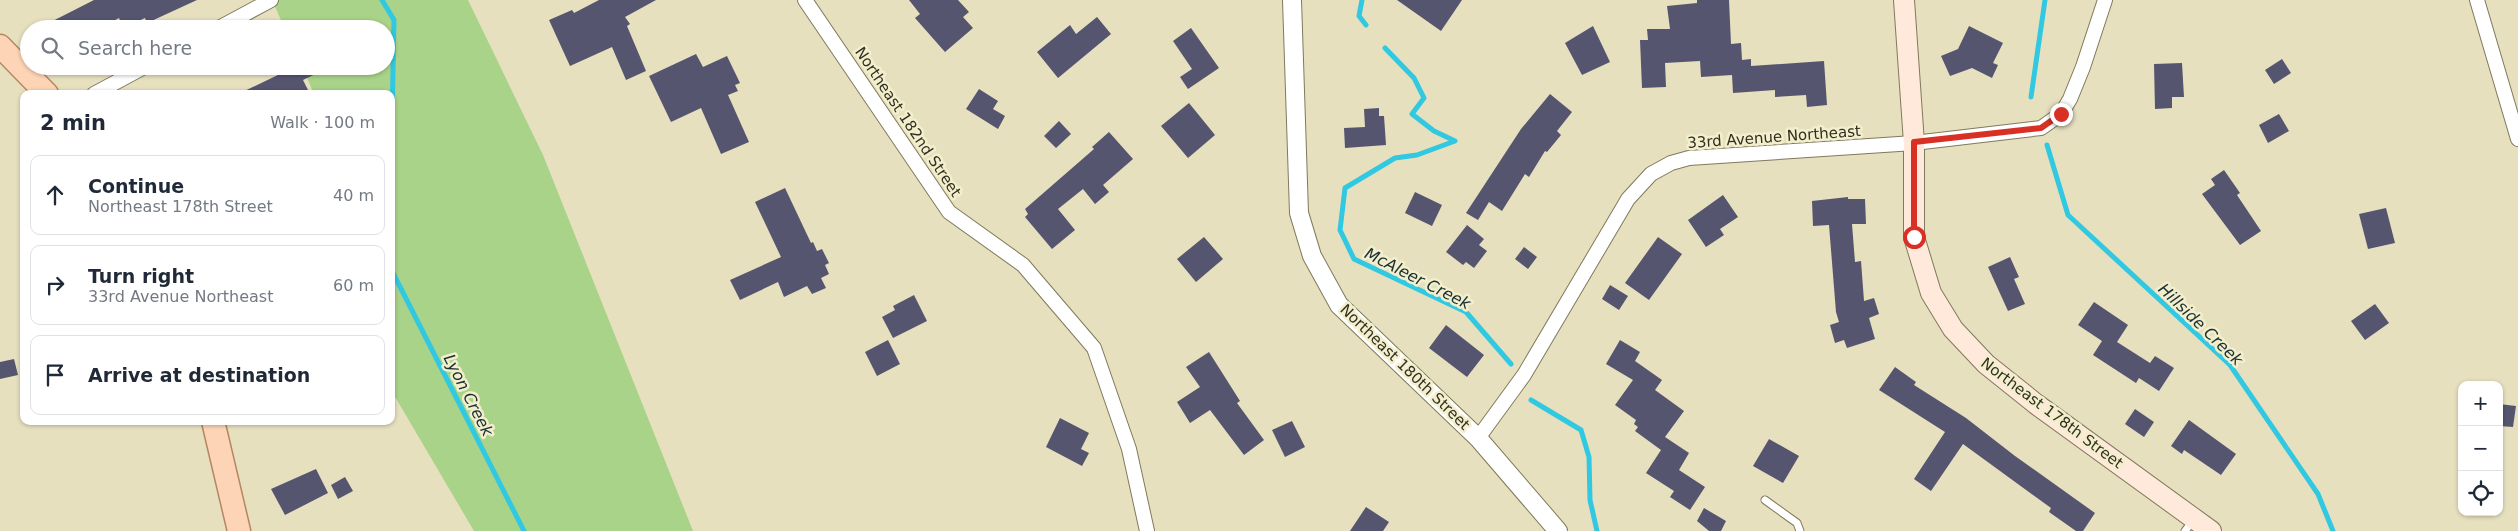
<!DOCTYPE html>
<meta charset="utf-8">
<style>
:root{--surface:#fff;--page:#f6f6f7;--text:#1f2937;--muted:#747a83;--line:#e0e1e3}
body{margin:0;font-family:"DejaVu Sans",sans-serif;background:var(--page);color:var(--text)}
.controls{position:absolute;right:15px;bottom:15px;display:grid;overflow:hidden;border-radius:10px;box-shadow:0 1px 4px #0004}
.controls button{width:45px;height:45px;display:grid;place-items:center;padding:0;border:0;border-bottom:1px solid var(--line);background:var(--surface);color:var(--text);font:25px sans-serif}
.stop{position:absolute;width:15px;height:15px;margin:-11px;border:4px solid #d93025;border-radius:50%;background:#fff}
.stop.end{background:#d93025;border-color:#fff;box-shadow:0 1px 5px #0008}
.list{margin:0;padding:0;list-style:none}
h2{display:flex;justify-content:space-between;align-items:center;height:65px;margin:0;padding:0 20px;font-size:21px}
h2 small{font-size:16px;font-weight:400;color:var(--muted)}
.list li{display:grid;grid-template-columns:32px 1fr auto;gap:15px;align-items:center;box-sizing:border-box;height:80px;margin:0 10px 10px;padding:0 10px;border:1px solid var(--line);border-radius:10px}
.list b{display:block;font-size:19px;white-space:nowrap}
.list p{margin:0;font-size:16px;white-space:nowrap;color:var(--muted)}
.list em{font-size:16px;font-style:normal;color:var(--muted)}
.icon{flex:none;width:28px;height:28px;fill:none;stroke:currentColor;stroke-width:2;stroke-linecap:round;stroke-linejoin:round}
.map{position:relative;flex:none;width:2518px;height:531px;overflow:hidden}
.search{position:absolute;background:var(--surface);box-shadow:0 1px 4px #0004;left:20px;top:20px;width:375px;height:55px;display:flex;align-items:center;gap:12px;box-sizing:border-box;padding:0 18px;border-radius:28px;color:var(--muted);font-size:19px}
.panel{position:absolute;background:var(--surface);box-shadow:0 1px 4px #0004;left:20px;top:90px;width:375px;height:335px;border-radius:10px}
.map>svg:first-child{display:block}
.green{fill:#a9d388}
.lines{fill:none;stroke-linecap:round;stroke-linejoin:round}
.stream{stroke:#31c8e1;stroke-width:5}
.building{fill:#555570}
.service-casing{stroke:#7f7a5c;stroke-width:9}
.minor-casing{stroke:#7f7a5c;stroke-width:16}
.tertiary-casing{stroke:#7f7a5c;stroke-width:20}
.secondary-casing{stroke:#7f7a5c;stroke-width:22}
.primary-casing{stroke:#b58761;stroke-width:25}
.service{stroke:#fff;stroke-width:7}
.minor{stroke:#fff;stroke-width:14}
.tertiary{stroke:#fff;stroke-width:18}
.secondary{stroke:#fee9da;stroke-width:20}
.primary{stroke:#fdd4b5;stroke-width:22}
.route{stroke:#d93025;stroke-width:6}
.labels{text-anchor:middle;stroke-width:5;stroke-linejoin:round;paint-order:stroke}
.street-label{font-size:15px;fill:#312f22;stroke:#f3eecc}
.water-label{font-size:16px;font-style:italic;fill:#183034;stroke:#f3eecc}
</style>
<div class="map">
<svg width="2518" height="531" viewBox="0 0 2518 531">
<rect width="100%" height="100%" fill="#e6e0bf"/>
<path class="green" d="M272 0H468L543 155 693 531H474L391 390V94H314L302 66H386V29H285Z"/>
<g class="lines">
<g class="stream">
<path d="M382 0 394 20 391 169"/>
<path d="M1362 0 1359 16 1366 25"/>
<path d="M1385 48 1414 78 1424 98 1412 114 1434 131 1455 141 1417 155 1395 158 1345 188 1340 230 1354 259 1466 312 1511 364"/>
<path d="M2031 97 2045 0"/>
<path d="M2047 145 2068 215 2230 365 2318 494 2333 531"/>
<path d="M391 269 524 531"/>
<path d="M1531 400 1581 430 1589 457 1590 500 1597 531"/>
</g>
</g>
<g class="building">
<path d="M94 0H197L147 23 145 18 123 28 119 18 99 29H37Z"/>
<path d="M599 0H656L625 17 630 24 627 26 646 71 626 80 612 47 570 66 549 20 572 10 574 13Z"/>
<path d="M909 0H958L969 12 963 17 973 28 945 52 915 18 920 14Z"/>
<path d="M1397 0H1462L1441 31Z"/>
<path d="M1697 0H1729L1731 44 1741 43 1742 60 1751 59V66L1824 61 1827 105 1807 107 1806 95 1775 97V90L1733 93 1732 75 1701 77 1700 61 1665 63 1666 87 1642 88 1640 40H1648L1647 29H1670L1667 6 1697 3Z"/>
<path d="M1097 17 1111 34 1058 78 1037 52 1070 25 1076 34Z"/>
<path d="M1593 26 1610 62 1582 75 1565 43Z"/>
<path d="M1969 26 2003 43 1993 63 1998 65 1992 78 1972 68 1950 76 1941 56 1958 49Z"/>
<path d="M1191 28 1219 68 1188 89 1180 77 1192 69 1173 41Z"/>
<path d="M696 54 703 67 727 56 740 83 735 85 738 91 728 95 749 142 721 154 701 108 671 122 649 76Z"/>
<path d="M2282 59 2291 73 2274 84 2265 70Z"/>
<path d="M2182 63 2184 97H2172V108L2155 109 2154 64Z"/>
<path d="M277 66H332L303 80 310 94H238L280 74Z"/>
<path d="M979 89 998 101 993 109 1005 116 998 129 966 109Z"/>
<path d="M1550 94 1572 112 1557 131 1561 135 1547 152 1545 151 1529 177 1525 174 1502 211 1489 202 1478 220 1466 213 1521 129Z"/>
<path d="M1189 103 1215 135 1188 158 1161 126Z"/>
<path d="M1379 108V116H1384L1386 145 1345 148 1344 128 1365 127 1364 109Z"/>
<path d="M2279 114 2289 131 2268 143 2259 125Z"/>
<path d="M1059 121 1071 134 1056 148 1044 136Z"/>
<path d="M1109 132 1133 159 1103 185 1109 192 1095 204 1083 189 1058 209 1075 230 1052 249 1025 217 1028 214 1025 209 1094 149 1092 147Z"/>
<path d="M2224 170 2240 193 2237 195 2261 231 2240 245 2202 194 2215 185 2211 179Z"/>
<path d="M785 188 811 243 813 242 817 251 822 249 829 263 825 265 829 274 821 278 826 288 812 294 807 286 784 297 778 282 740 300 730 280 781 257 755 202Z"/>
<path d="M1415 192 1442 205 1432 226 1405 213Z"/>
<path d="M1723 195 1738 217 1720 229 1724 235 1706 247 1688 220Z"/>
<path d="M1848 197V199H1865L1866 224H1852L1855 262 1861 261 1864 301 1874 298 1879 314 1869 318 1875 339 1847 348 1844 340 1835 343 1830 325 1839 322 1836 312 1829 225 1813 226 1812 201Z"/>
<path d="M2386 208 2395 243 2368 249 2359 214Z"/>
<path d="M1467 225 1484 239 1479 245 1487 251 1474 268 1466 262 1463 265 1446 252Z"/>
<path d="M1204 237 1223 259 1196 282 1177 259Z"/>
<path d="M1658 237 1682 254 1649 300 1625 283Z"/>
<path d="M1524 247 1537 257 1528 269 1515 259Z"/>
<path d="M2010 257 2019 277 2014 279 2025 304 2008 311 1988 267Z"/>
<path d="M1610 285 1628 296 1619 310 1602 299Z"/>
<path d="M914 295 927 321 893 338 882 317 895 310 893 306Z"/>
<path d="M2094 302 2128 325 2117 342 2150 363 2155 356 2174 368 2159 391 2139 378 2136 383 2093 355 2102 341 2078 325Z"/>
<path d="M2375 304 2389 323 2365 340 2351 321Z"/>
<path d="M1446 325 1484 355 1467 377 1429 348Z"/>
<path d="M888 340 900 364 877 376 865 352Z"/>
<path d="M1620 340 1640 352 1635 361 1662 380 1655 390 1684 411 1665 437 1689 453 1679 470 1705 487 1690 510 1670 497 1674 491 1646 473 1661 450 1635 431 1638 427 1634 424 1636 420 1615 405 1633 380 1606 364Z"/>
<path d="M1209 352 1240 401 1237 403 1264 440 1244 455 1210 410 1190 423 1177 402 1200 387 1186 367Z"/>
<path d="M14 359 18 375 0 379V362Z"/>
<path d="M1895 367 1916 382 1914 385 1966 418 2015 456 2095 513 2083 531H2076L2049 512 2051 508 1963 444 1931 491 1914 479 1945 432 1879 390Z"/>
<path d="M2499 404 2516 406 2513 427 2499 426Z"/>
<path d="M2135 409 2154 422 2144 437 2125 424Z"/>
<path d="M1060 418 1089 433 1081 449 1089 453 1082 466 1046 447Z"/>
<path d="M2189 420 2236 454 2221 475 2184 450 2182 454 2171 446Z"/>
<path d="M1292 421 1305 447 1285 457 1272 430Z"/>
<path d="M1769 439 1799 456 1783 483 1753 466Z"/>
<path d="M316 469 328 493 285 515 271 489Z"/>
<path d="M345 477 353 491 338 499 331 485Z"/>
<path d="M1366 507 1389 522 1383 531H1350Z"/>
<path d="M1704 508 1726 521 1721 531H1709L1697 521Z"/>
</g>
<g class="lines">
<defs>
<g id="service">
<path d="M1765 500 1797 523 1800 531"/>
<path d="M2185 531 2194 519"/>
</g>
<g id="minor">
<path d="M805 0 949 212 1023 265 1094 348 1129 449 1147 531"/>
<path d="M2477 0 2518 139"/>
<path d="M217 29 271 0"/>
<path d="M94 94 146 66"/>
<path d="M1478 438 1524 375 1628 199 1651 174 1671 163 1689 158 1914 143 2041 128 2061 114 2070 99 2083 67 2105 0"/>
</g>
<path id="tertiary" d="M1292 0 1299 213 1312 256 1339 305 1478 438 1558 531"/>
<path id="secondary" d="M1904 0 1914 143V237L1931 293 1953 329 1986 364 2036 404 2211 531"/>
<g id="primary">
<path d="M0 46 47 94"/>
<path d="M213 421 239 531"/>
</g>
</defs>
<use href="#service" class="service-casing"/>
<use href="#minor" class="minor-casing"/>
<use href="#tertiary" class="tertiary-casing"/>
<use href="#secondary" class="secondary-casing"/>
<use href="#primary" class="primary-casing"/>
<use href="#service" class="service"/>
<use href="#minor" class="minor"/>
<use href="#tertiary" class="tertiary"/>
<use href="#secondary" class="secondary"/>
<use href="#primary" class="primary"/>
</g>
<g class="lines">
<path class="route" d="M1914 237V142L2041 128 2061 114"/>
</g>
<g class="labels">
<g class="street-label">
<text transform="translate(908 122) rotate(56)" y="5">Northeast 182nd Street</text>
<text transform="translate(1774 137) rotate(-4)" y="5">33rd Avenue Northeast</text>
<text transform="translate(1405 367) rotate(44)" y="5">Northeast 180th Street</text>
<text transform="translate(2052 413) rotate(37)" y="5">Northeast 178th Street</text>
</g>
<g class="water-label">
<text transform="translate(1418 278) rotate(27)" y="6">McAleer Creek</text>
<text transform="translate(2201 324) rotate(44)" y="6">Hillside Creek</text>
<text transform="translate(469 395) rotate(63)" y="6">Lyon Creek</text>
</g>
</g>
</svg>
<div class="controls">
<button>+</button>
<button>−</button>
<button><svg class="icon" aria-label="locate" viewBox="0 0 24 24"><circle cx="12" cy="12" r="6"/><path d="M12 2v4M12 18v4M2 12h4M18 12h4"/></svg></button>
</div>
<div class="stop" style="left:1914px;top:237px"></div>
<div class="stop end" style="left:2061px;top:114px"></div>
<div class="search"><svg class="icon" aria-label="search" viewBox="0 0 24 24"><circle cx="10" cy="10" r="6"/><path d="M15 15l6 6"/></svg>Search here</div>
<section class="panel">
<h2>2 min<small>Walk · 100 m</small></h2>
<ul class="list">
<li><svg class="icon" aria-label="ahead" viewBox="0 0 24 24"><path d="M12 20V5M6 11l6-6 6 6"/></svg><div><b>Continue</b><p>Northeast 178th Street</p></div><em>40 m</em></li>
<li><svg class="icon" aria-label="right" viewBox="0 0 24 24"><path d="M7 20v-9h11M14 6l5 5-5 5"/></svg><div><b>Turn right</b><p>33rd Avenue Northeast</p></div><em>60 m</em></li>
<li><svg class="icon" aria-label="arrive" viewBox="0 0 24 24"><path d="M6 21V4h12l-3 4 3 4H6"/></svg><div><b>Arrive at destination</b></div></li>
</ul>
</section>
</div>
